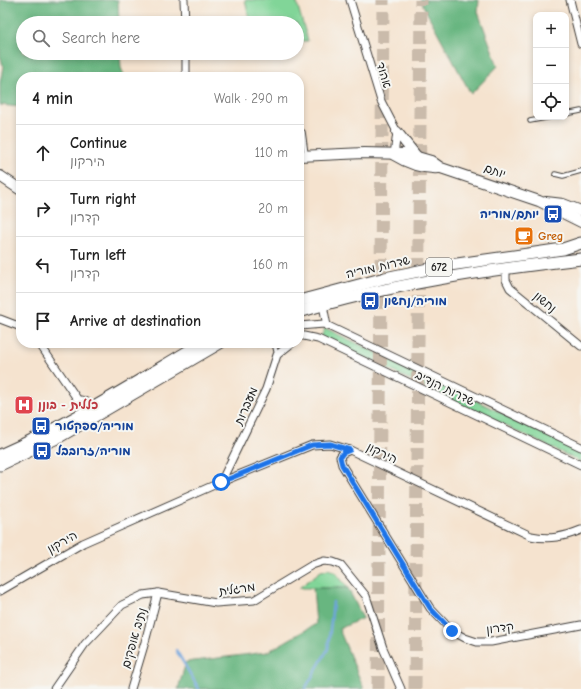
<!DOCTYPE html>
<meta charset="utf-8">
<style>
:root{--surface:#fff;--page:#f6f6f6;--text:#222;--muted:#767676;--line:#e0e0e0}
body{margin:0;font-family:"Comic Neue","Playpen Sans Hebrew",sans-serif;background:var(--page);color:var(--text)}
.controls{position:absolute;right:12px;top:12px;display:grid;overflow:hidden;border-radius:8px;box-shadow:0 2px 6px #0003}
.controls button{width:36px;height:36px;display:grid;place-items:center;padding:0;border:0;border-bottom:1px solid var(--line);background:var(--surface);color:var(--text);font:20px sans-serif}
.stop{position:absolute;width:12px;height:12px;margin:-9px;border:3px solid #1a73e8;border-radius:50%;background:#fff}
.stop.end{background:#1a73e8;border-color:#fff;box-shadow:0 1px 4px #0008}
.list{margin:0;padding:0;list-style:none}
h2{display:flex;justify-content:space-between;align-items:center;height:52px;margin:0;padding:0 16px;font-size:17px}
h2 small{font-size:13px;font-weight:400;color:var(--muted)}
.list li{display:grid;grid-template-columns:26px 1fr auto;gap:12px;align-items:center;box-sizing:border-box;height:56px;padding:0 16px;border-top:1px solid var(--line)}
.list b{display:block;font-size:15px;white-space:nowrap}
.list p{margin:0;font-size:13px;white-space:nowrap;color:var(--muted)}
.list em{font-size:13px;font-style:normal;color:var(--muted)}
.icon{flex:none;width:22px;height:22px;fill:none;stroke:currentColor;stroke-width:2;stroke-linecap:round;stroke-linejoin:round}
.map{position:relative;flex:none;width:581px;height:689px;overflow:hidden}
.search{position:absolute;background:var(--surface);box-shadow:0 2px 6px #0003;left:16px;top:16px;width:288px;height:44px;display:flex;align-items:center;gap:10px;box-sizing:border-box;padding:0 14px;border-radius:22px;color:var(--muted);font-size:15px}
.panel{position:absolute;background:var(--surface);box-shadow:0 2px 6px #0003;left:16px;top:72px;width:288px;height:276px;border-radius:16px}
.map>svg:first-child{display:block}
.green{fill:#81d598;stroke:#4e785a}
.forest{fill:#68b680;stroke:#42694e}
.lines{fill:none;stroke-linecap:round;stroke-linejoin:round}
.stream{stroke:#6ea4dc;stroke-width:2.5}
.highway-tunnel{stroke:#cabbab;stroke-width:13;stroke-dasharray:13 6;stroke-linecap:butt}
.lane-casing{stroke:#3d3a37;stroke-width:5.5}
.street-casing{stroke:#3d3a37;stroke-width:9}
.secondary-casing{stroke:#3d3a37;stroke-width:12}
.primary-casing{stroke:#3d3a37;stroke-width:13}
.lane{stroke:#fff;stroke-width:3.5}
.street{stroke:#fff;stroke-width:7}
.secondary{stroke:#fff;stroke-width:10}
.primary{stroke:#fff;stroke-width:11}
.route{stroke:#1a73e8;stroke-width:5}
.labels{text-anchor:middle;stroke-width:4;stroke-linejoin:round;paint-order:stroke}
.shield{fill:#f6f6f2;stroke:#5d5d5c;stroke-width:1}
.shield-label{font-size:11px;font-weight:bold;fill:#1c1c1c}
.street-label{font-size:12px;fill:#1c1c1c;stroke:#f6f6f2}
.transit-label{font-size:12px;font-weight:bold;fill:#164399;stroke:#f6f6f2;text-anchor:start}
.food-label{font-size:12px;font-weight:bold;fill:#c56008;stroke:#f6f6f2;text-anchor:start}
.health-label{font-size:12px;font-weight:bold;fill:#be3a42;stroke:#f6f6f2;text-anchor:start}
</style>
<div class="map">
<svg width="581" height="689" viewBox="0 0 581 689">
<rect width="100%" height="100%" fill="#f6f6f2"/>
<filter id="ink" filterUnits="userSpaceOnUse"><feTurbulence type="fractalNoise" baseFrequency=".025" numOctaves="2"/><feDisplacementMap in="SourceGraphic" scale="8" xChannelSelector="R" yChannelSelector="G"/><feConvolveMatrix kernelMatrix="1 2 1 2 8 2 1 2 1" color-interpolation-filters="sRGB"/></filter>
<filter id="wash" filterUnits="userSpaceOnUse"><feTurbulence type="fractalNoise" baseFrequency=".012" numOctaves="4" result="noise"/><feDisplacementMap in="SourceGraphic" scale="16" xChannelSelector="R" yChannelSelector="G"/><feGaussianBlur stdDeviation="0.9" result="paint"/><feColorMatrix in="noise" values="0 0 0 0 0 0 0 0 0 0 0 0 0 0 0 0 0 1.4 0 .05"/><feComposite in="paint" operator="in"/></filter>
<g filter="url(#wash)">
<rect width="100%" height="100%" fill="#f5e3cf"/>
<g class="green">
<path d="M245 0H296L308 41H297V23H250Z"/>
<path d="M325 328 581 451V462L321 337Z"/>
<path d="M329 569 335 572 348 588H299L321 571Z"/>
</g>
<g class="forest">
<path d="M0 0H118L119 23H23V53H120L121 68 125 77H21V107L0 105V83L3 66 0 55Z"/>
<path d="M420 0H479L478 12 498 66 471 94Z"/>
<path d="M313 588H348L363 618 339 629 364 689H178L186 662 267 652 316 624Z"/>
</g>
<g class="lines">
<g class="stream">
<path d="M176 650 199 689"/>
<path d="M305 689 328 649 333 602"/>
</g>
</g>
</g>
<g filter="url(#ink)">
<g class="lines">
<g class="highway-tunnel">
<path d="M378 689 383 0"/>
<path d="M415 689 421 0"/>
</g>
<defs>
<g id="lane">
<path d="M566 114 581 111"/>
<path d="M530 121 551 117"/>
<path d="M299 129 303 132 306 154"/>
<path d="M555 174 563 176 581 171"/>
<path d="M274 343 277 355"/>
</g>
<g id="street">
<path d="M184 0 185 23"/>
<path d="M350 0 381 101 397 132 394 155"/>
<path d="M570 0 581 44"/>
<path d="M186 53V77"/>
<path d="M506 269V280L510 288 581 346"/>
<path d="M323 305 327 326"/>
<path d="M0 319 21 327"/>
<path d="M299 326 324 324 581 447"/>
<path d="M299 335 318 339 581 465"/>
<path d="M39 343 82 406"/>
<path d="M350 450 343 453 340 457 342 465 430 608 452 631 465 638 477 642H491L581 625"/>
<path d="M221 482 266 389 277 355 292 343"/>
<path d="M0 591 83 543 221 482 312 445 330 444 350 450 531 536C549 540 564 537 581 530"/>
<path d="M54 689 85 644 122 605 143 595 158 593 216 603 254 600 312 565 324 561 333 562 341 565 366 596 383 648 401 689"/>
<path d="M131 689 145 642 158 593"/>
</g>
<g id="secondary">
<path d="M397 132 417 157"/>
<path d="M394 155C407 163 424 169 439 168"/>
<path d="M299 156 364 153 407 154 431 161 441 168 539 201 581 222"/>
<path d="M0 176 21 190"/>
<path d="M546 202 563 204 581 211"/>
</g>
<g id="primary">
<path d="M299 301 385 278 443 266 563 249 581 243"/>
<path d="M299 312C390 284 486 270 581 259"/>
<path d="M81 402 94 407"/>
<path d="M0 455C71 424 136 382 202 343"/>
<path d="M0 465 59 437 220 343"/>
</g>
</defs>
<use href="#lane" class="lane-casing"/>
<use href="#street" class="street-casing"/>
<use href="#secondary" class="secondary-casing"/>
<use href="#primary" class="primary-casing"/>
<use href="#lane" class="lane"/>
<use href="#street" class="street"/>
<use href="#secondary" class="secondary"/>
<use href="#primary" class="primary"/>
</g>
</g>
<g class="lines" filter="url(#ink)">
<path class="route" d="M221 482 312 445 330 444 350 450 343 453 340 457 342 465 430 608 452 631"/>
</g>
<defs>
<symbol id="bus-square" viewBox="-11 -11 22 22"><rect x="-9" y="-9" width="18" height="18" rx="4" fill="#1a4fb4" stroke="#f6f6f2"/><path d="M-5-6H5V4H4V6H2V4H-2V6H-4V4H-5ZM-3.5-4V0h7V-4ZM-3.5 1.2v1.5H-2V1.2ZM2 1.2v1.5H3.5V1.2Z" fill="#fff"/></symbol>
<symbol id="cafe-square" viewBox="-11 -11 22 22"><rect x="-9" y="-9" width="18" height="18" rx="4" fill="#e8710a" stroke="#f6f6f2"/><path d="M-5.5-4.5H6V0H3Q3 3.5 0 3.5H-2.5Q-5.5 3.5-5.5 0ZM3-3.2v2h1.7v-2ZM-6 4.5H4V6H-6Z" fill="#fff"/></symbol>
<symbol id="hospital-square" viewBox="-11 -11 22 22"><rect x="-9" y="-9" width="18" height="18" rx="4" fill="#e0444e" stroke="#f6f6f2"/><path d="M-5-5h3v3.5h4V-5h3V5h-3V1.5h-4V5h-3Z" fill="#fff"/></symbol>
</defs>
<g fill-rule="evenodd">
<use href="#bus-square" x="542" y="203" width="22" height="22"/>
<use href="#cafe-square" x="513" y="225" width="22" height="22"/>
<use href="#bus-square" x="359" y="290" width="22" height="22"/>
<use href="#hospital-square" x="13" y="394" width="22" height="22"/>
<use href="#bus-square" x="30" y="415" width="22" height="22"/>
<use href="#bus-square" x="31" y="440" width="22" height="22"/>
</g>
<g class="labels">
<rect class="shield" x="426" y="258" width="26" height="18" rx="3"/>
<g class="shield-label">
<text x="439" y="271">672</text>
</g>
<g class="street-label">
<text transform="translate(384 75) rotate(73)" y="4">אהוד</text>
<text transform="translate(495 171) rotate(19)" y="4">יותם</text>
<text transform="translate(378 267) rotate(-13)" y="4">שדרות מוריה</text>
<text transform="translate(545 302) rotate(39)" y="4">נחשון</text>
<text transform="translate(445 388) rotate(26)" y="4">שדרות הנדיב</text>
<text transform="translate(246 406) rotate(-66)" y="4">מעברות</text>
<text transform="translate(382 453) rotate(26)" y="4">הירקון</text>
<text transform="translate(62 542) rotate(-30)" y="4">הירקון</text>
<text transform="translate(237 589) rotate(-8)" y="4">מרגלית</text>
<text transform="translate(500 628) rotate(-7)" y="4">קדרון</text>
<text transform="translate(134 638) rotate(-74)" y="4">נתיב אופקים</text>
</g>
<g class="transit-label">
<text x="539" y="218" text-anchor="end">יותם/מוריה</text>
<text x="384" y="305">מוריה/נחשון</text>
<text x="55" y="430">מוריה/ספקטור</text>
<text x="56" y="455">מוריה/זרובבל</text>
</g>
<g class="food-label">
<text x="538" y="240">Greg</text>
</g>
<g class="health-label">
<text x="38" y="409">כללית - בונן</text>
</g>
</g>
</svg>
<div class="controls">
<button>+</button>
<button>−</button>
<button><svg class="icon" aria-label="locate" viewBox="0 0 24 24"><circle cx="12" cy="12" r="6"/><path d="M12 2v4M12 18v4M2 12h4M18 12h4"/></svg></button>
</div>
<div class="stop" style="left:221px;top:482px"></div>
<div class="stop end" style="left:452px;top:631px"></div>
<div class="search"><svg class="icon" aria-label="search" viewBox="0 0 24 24"><circle cx="10" cy="10" r="6"/><path d="M15 15l6 6"/></svg>Search here</div>
<section class="panel">
<h2>4 min<small>Walk · 290 m</small></h2>
<ul class="list">
<li><svg class="icon" aria-label="ahead" viewBox="0 0 24 24"><path d="M12 20V5M6 11l6-6 6 6"/></svg><div><b>Continue</b><p>הירקון</p></div><em>110 m</em></li>
<li><svg class="icon" aria-label="right" viewBox="0 0 24 24"><path d="M7 20v-9h11M14 6l5 5-5 5"/></svg><div><b>Turn right</b><p>קדרון</p></div><em>20 m</em></li>
<li><svg class="icon" aria-label="left" viewBox="0 0 24 24"><path d="M17 20v-9H6M10 6l-5 5 5 5"/></svg><div><b>Turn left</b><p>קדרון</p></div><em>160 m</em></li>
<li><svg class="icon" aria-label="arrive" viewBox="0 0 24 24"><path d="M6 21V4h12l-3 4 3 4H6"/></svg><div><b>Arrive at destination</b></div></li>
</ul>
</section>
</div>
